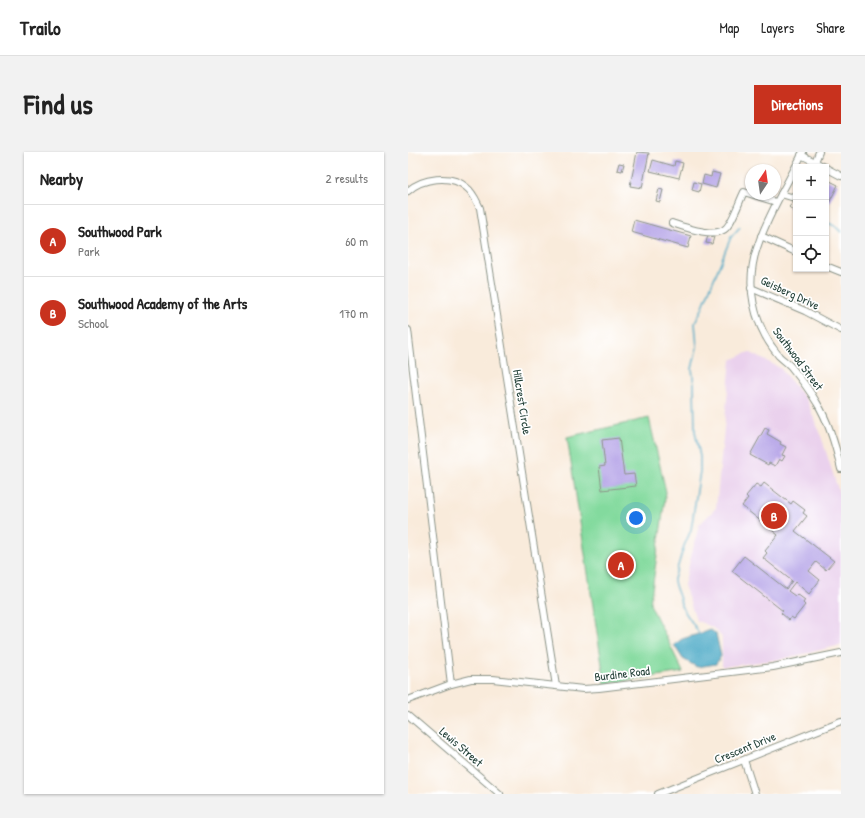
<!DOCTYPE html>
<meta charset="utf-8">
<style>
:root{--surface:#fff;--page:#f2f2f2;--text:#222;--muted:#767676;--line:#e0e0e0;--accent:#c8321e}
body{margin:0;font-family:"Patrick Hand",sans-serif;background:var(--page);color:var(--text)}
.controls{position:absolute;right:12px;top:12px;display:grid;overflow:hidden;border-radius:0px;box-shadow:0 1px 3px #0004}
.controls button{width:36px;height:36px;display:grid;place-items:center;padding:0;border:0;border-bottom:1px solid var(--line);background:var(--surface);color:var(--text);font:20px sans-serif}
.compass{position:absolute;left:337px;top:12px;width:36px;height:36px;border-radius:50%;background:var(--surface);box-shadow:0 1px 3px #0004;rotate:13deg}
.you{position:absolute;left:228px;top:366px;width:14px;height:14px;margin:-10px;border:3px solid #fff;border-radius:50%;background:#1a73e8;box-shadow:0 0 0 6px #1a73e833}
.badge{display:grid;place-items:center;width:26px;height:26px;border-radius:50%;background:var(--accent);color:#fff;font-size:13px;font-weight:700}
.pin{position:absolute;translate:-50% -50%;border:2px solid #fff;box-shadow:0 1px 4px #0006}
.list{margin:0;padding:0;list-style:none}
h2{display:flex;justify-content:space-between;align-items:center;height:52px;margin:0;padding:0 16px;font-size:17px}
h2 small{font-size:13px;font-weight:400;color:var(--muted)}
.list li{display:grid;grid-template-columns:26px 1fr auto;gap:12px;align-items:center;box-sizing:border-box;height:72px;padding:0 16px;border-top:1px solid var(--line)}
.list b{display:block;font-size:15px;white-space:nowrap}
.list p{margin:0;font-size:13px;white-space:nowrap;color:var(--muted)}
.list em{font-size:13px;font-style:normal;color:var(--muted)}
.icon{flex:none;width:22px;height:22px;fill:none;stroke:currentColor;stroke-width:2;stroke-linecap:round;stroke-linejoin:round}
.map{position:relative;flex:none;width:433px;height:642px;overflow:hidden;border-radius:0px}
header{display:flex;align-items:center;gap:24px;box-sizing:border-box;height:56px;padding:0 20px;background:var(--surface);border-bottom:1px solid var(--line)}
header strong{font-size:19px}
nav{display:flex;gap:22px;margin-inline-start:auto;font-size:14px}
.intro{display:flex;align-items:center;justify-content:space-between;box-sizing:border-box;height:96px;padding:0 24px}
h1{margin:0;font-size:28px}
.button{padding:10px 18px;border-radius:0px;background:var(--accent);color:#fff;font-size:14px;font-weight:700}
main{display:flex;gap:24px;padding:0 24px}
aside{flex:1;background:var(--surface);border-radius:0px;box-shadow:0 1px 3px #0004}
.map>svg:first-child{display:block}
.built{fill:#ead1ed}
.green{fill:#83da9e;stroke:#518c69}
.water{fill:#46a7c5;stroke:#32727c}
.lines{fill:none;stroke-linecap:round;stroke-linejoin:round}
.stream{stroke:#46a7c5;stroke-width:1.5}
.building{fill:#b09ee6}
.minor-casing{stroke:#8c9488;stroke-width:8}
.minor{stroke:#fff;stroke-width:6}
.labels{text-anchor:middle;stroke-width:3.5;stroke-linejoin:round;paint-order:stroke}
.street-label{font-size:12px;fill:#1f3d34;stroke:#fff}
</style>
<header>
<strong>Trailo</strong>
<nav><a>Map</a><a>Layers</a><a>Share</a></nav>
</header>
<div class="intro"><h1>Find us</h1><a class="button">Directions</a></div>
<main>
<aside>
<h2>Nearby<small>2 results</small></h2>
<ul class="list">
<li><span class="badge">A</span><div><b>Southwood Park</b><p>Park</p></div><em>60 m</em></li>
<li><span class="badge">B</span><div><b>Southwood Academy of the Arts</b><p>School</p></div><em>170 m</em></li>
</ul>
</aside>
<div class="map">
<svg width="433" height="642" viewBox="0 0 433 642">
<rect width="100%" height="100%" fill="#fff"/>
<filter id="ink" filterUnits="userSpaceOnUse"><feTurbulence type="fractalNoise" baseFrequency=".025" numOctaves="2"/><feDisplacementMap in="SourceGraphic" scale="8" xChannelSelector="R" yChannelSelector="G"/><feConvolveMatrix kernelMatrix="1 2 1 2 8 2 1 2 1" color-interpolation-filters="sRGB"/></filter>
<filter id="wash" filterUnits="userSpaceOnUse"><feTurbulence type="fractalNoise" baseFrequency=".012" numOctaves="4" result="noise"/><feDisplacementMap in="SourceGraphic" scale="16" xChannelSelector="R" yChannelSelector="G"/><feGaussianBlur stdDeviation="0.9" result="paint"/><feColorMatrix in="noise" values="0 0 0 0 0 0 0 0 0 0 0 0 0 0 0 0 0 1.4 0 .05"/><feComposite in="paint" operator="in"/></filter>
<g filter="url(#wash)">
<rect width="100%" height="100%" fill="#f9ebdb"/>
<path class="built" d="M341 200 372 216 399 249 413 284 433 347V493L374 507 314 515V485L304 475 288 468 276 433 291 373 308 356 323 208Z"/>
<path class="green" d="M241 266 258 340 242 452 275 520 197 532 159 285Z"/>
<path class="water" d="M303 478 308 482 313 504 308 512 289 515 275 507 266 493 274 487Z"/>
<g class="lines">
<g class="stream">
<path d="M418 70 427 74 433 80"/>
<path d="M291 481 273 454C273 444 266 437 266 427L276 394 283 378 292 319V305L287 279 286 232 284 217 289 195 287 171 294 157 299 144 323 85 332 75"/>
</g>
</g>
<g id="blocks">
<g class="building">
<path d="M229 0 241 1 234 36 222 34Z"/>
<path d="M245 8 266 14 267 9 275 11 271 26 242 19Z"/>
<path d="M211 11 216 12 214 19 209 18Z"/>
<path d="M304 20 312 22 308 36 294 32 296 23 303 25Z"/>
<path d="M418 27 430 33 421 51 418 50Z"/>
<path d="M286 30 293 32 291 40 284 38Z"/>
<path d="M251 37 255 38 252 50 248 49Z"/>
<path d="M388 47V58L387 60 381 55Z"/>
<path d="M226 68 283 84 280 96 223 80Z"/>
<path d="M300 83 306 85 304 92 298 91Z"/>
<path d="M357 276 361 278 359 282 373 290 372 292 378 295 374 303 377 304 374 309 371 307 367 314 361 311 360 313 342 303Z"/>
<path d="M211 286 216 323 226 322 228 334 194 338 191 315 197 314 194 288Z"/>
<path d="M356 331 383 352 385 349 397 358 395 361 399 364 387 379 426 409 418 418 408 410 401 419 412 428 401 442 387 430 380 439 387 444 389 442 397 448 395 451 397 453 386 467 383 465 381 468 373 461 375 459 324 419 336 404 378 437 384 429 355 406 359 401 357 399 370 383 334 354 340 346 338 344 348 332 353 335Z"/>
</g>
</g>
</g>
<g filter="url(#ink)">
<use href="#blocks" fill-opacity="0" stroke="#8c9488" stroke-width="1"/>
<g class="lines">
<defs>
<g id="minor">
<path d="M395 0C380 31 361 60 350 93 336 131 345 173 371 204 375 208 381 212 384 216 393 227 402 239 409 251 421 270 428 295 433 317"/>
<path d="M393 3 417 15"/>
<path d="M405 15 411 0"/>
<path d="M418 16 433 24"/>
<path d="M0 39C14 26 43 22 58 35 65 40 68 48 72 56L148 534"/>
<path d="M373 42 383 45 388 43"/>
<path d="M264 71C276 75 308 87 318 76 325 69 331 50 336 40L368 50"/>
<path d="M353 84 388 100"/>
<path d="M418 114 433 120"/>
<path d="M343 136 397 159 433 178"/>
<path d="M0 178 43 532"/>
<path d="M0 548 43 532 63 527H85L175 537 191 536 365 515 433 501"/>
<path d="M0 563 92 642"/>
<path d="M336 608 347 642"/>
<path d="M250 642 433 569"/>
</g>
</defs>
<use href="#minor" class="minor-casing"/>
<use href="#minor" class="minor"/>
</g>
</g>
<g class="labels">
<g class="street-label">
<text transform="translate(382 141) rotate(25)" y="4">Geisberg Drive</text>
<text transform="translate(390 207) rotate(53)" y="4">Southwood Street</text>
<text transform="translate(114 250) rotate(81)" y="4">Hillcrest Circle</text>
<text transform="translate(214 522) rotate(-7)" y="4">Burdine Road</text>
<text transform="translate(53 595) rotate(41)" y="4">Lewis Street</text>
<text transform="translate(337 596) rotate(-22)" y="4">Crescent Drive</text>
</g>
</g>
</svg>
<div class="controls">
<button>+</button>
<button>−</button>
<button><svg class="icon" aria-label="locate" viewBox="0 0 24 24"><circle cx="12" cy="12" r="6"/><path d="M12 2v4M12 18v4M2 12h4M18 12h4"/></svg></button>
</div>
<svg class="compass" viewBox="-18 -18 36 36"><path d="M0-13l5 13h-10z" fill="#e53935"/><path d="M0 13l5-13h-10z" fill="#767676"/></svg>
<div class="you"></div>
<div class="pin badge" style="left:213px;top:413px">A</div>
<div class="pin badge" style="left:366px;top:364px">B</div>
</div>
</main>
